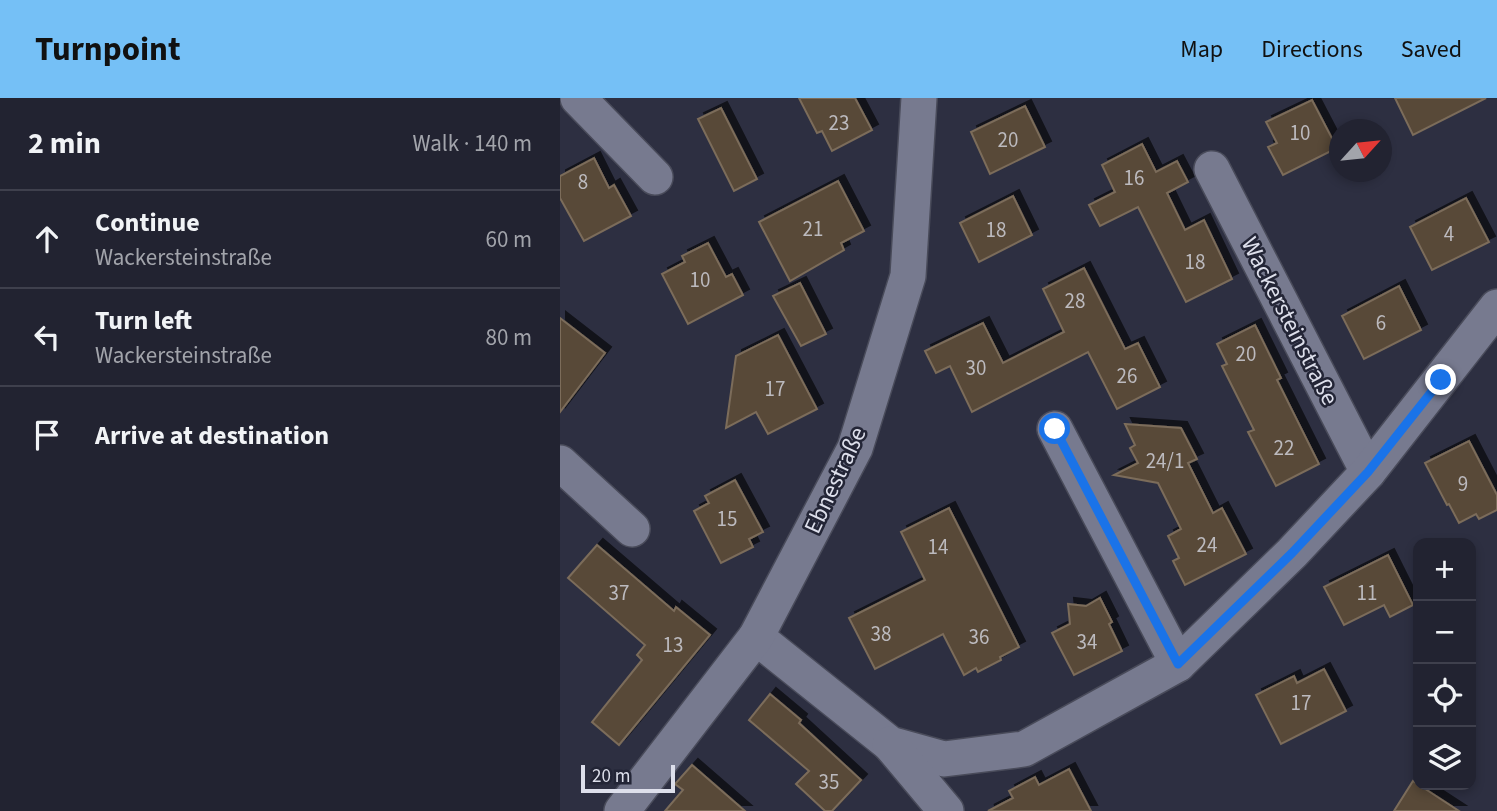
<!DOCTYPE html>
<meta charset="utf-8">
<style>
:root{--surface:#222331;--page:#2a2b39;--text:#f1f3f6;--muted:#a2a4ab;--line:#3f404d;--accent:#75c0f6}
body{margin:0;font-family:"Source Sans 3",sans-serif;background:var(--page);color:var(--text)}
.controls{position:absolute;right:21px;bottom:21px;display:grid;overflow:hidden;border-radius:14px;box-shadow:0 4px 10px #0003}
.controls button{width:63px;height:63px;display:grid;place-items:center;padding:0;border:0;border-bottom:2px solid var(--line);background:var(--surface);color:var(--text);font:35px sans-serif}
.compass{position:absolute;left:769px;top:21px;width:63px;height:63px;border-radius:50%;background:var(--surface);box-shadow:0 4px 10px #0003;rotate:63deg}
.scale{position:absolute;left:21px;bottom:18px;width:94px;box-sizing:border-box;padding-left:7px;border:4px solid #dddfeb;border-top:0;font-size:19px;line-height:24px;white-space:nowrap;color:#dddfeb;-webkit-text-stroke:5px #232536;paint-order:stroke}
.stop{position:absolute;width:21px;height:21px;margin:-16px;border:5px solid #1a73e8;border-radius:50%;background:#fff}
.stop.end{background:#1a73e8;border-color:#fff;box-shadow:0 2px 7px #0008}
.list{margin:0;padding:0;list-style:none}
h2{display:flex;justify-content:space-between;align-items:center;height:91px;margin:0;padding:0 28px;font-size:30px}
h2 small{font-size:23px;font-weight:400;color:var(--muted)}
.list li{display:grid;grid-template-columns:46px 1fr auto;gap:21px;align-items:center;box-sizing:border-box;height:98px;padding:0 28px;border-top:2px solid var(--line)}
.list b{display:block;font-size:26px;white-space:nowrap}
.list p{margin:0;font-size:23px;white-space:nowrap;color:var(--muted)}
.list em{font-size:23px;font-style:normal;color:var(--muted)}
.icon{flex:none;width:38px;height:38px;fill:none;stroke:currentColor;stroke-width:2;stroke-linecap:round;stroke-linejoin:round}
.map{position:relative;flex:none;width:937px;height:713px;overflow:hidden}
header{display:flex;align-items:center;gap:42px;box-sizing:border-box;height:98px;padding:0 35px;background:var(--accent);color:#111}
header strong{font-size:33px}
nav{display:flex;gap:38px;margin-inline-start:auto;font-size:24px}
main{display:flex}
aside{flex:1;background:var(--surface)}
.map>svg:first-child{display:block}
.building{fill:#584939;stroke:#7b6c5a;stroke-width:2;filter:url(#shadow)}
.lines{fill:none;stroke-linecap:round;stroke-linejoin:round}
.minor-casing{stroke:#494b5a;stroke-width:38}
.minor{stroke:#777a8f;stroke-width:35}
.route{stroke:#1a73e8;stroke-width:9}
.labels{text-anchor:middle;stroke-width:5;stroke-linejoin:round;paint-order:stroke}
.number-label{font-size:21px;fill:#bcbabe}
.street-label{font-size:24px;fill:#dddfeb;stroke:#232536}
</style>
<header>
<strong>Turnpoint</strong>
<nav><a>Map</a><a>Directions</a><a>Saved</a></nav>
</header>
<main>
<aside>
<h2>2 min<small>Walk · 140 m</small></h2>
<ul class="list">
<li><svg class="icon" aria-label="ahead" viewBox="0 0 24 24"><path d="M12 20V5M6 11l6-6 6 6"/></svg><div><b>Continue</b><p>Wackersteinstraße</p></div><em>60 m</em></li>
<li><svg class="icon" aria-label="left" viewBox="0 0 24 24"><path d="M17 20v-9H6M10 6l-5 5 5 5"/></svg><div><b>Turn left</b><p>Wackersteinstraße</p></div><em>80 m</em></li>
<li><svg class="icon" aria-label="arrive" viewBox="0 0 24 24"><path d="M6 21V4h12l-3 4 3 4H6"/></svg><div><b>Arrive at destination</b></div></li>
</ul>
</aside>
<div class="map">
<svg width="937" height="713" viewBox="0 0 937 713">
<defs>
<filter id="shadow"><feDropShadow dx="6" dy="-6" stdDeviation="0" flood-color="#0009"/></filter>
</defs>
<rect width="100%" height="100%" fill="#2d2f41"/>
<g class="building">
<path d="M239 0H295L312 32 272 53 262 33 257 35Z"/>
<path d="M835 0H926L853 37Z"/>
<path d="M752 2 777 50 723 77 708 49 717 45 706 24Z"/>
<path d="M465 8 485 49 430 76 411 34Z"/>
<path d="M161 10 197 81 174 93 138 21Z"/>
<path d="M582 46 596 74 617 63 628 84 607 95 625 132 644 122 672 181 626 204 578 109 540 128 529 107 555 94 542 67Z"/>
<path d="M34 60 49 90 54 87 71 118 24 143 0 100V78Z"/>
<path d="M278 83 304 133 281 145 284 152 230 183 199 124Z"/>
<path d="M453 98 472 137 419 164 400 125Z"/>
<path d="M906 100 929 144 872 172 850 129Z"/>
<path d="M148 145 166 179 172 176 183 197 128 226 102 176 125 164 122 158Z"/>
<path d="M524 170 565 251 578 245 600 289 557 311 528 254 412 314 390 268 376 275 365 253 423 225 443 265 504 234 483 191Z"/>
<path d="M240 185 266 236 241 248 213 198Z"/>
<path d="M839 188 861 232 804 261 782 218Z"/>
<path d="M0 220 45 255 0 314Z"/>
<path d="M695 227 721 280 717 282 759 366 716 388 688 334 694 332 662 268 667 266 657 246Z"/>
<path d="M218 237 257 311 208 336 196 314 166 330 176 258Z"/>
<path d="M565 326 621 330 637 361 628 365 653 415 662 410 686 456 625 487 613 463 619 460 608 438 621 431 598 385 554 377 578 365 570 350 575 347Z"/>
<path d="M909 343 937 397V412L919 421 916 416 899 425 889 406 887 407 865 365Z"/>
<path d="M175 382 203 434 189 441 193 449 161 465 134 413 149 405 145 398Z"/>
<path d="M389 410 459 549 440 559 441 562 418 574 416 570 404 577 383 536 315 571 289 520 365 482 341 434Z"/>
<path d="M37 447 114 513 116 509 150 537 59 647 32 624 82 562 77 557 85 547 8 480Z"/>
<path d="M828 457 853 507 830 519 824 507 784 527 764 489Z"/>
<path d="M540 500 552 524 549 526 562 553 514 577 492 535 510 526 508 506 526 508Z"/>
<path d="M764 571 786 613 721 646 696 597 734 578 737 585Z"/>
<path d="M210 596 241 622 239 625 301 682 272 713H265L236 686 249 673 189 622Z"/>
<path d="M132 667 185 713H105L123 692 115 686Z"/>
<path d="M509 671 531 713H428L453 700 449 693 475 679 479 687Z"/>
<path d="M853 683 899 713H834Z"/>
</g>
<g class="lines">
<defs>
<g id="minor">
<path d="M18 0 95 79"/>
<path d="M652 71 808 374"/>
<path d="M495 331 618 566"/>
<path d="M0 365 72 431"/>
<path d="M196 539 330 646 384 661 464 651 618 566 732 455 808 374 937 209"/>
<path d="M330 646 386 713"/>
<path d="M62 713 196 539 295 350 348 178 359 0"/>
</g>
</defs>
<use href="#minor" class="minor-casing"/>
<use href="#minor" class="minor"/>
</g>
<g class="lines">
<path class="route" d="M495 331 618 566 732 455 808 374 881 282"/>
</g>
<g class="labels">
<g class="number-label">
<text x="279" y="32">23</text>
<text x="740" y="42">10</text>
<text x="448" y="49">20</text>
<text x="574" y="87">16</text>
<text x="23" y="91">8</text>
<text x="253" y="138">21</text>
<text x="436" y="139">18</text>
<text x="889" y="143">4</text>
<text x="635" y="171">18</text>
<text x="140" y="189">10</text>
<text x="515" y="210">28</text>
<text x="821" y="232">6</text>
<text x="686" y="263">20</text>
<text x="416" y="277">30</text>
<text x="567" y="285">26</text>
<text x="215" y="298">17</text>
<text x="724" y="357">22</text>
<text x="605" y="370">24/1</text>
<text x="903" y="393">9</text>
<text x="167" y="428">15</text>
<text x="647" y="454">24</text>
<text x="378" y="456">14</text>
<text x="59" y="502">37</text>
<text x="807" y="502">11</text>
<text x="321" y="543">38</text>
<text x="419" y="546">36</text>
<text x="527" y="551">34</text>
<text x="113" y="554">13</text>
<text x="741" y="612">17</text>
<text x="269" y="691">35</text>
</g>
<g class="street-label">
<text transform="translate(730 223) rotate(63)" y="8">Wackersteinstraße</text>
<text transform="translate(275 382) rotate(-65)" y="8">Ebnestraße</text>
</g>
</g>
</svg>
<div class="controls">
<button>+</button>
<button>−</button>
<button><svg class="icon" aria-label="locate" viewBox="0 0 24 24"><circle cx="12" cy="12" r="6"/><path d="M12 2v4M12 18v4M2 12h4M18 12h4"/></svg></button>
<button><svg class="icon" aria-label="layers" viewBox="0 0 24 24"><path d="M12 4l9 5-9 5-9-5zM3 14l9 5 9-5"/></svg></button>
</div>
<svg class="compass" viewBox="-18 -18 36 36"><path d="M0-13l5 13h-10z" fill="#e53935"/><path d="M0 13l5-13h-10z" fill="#a2a4ab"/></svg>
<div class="scale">20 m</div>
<div class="stop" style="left:495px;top:331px"></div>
<div class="stop end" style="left:881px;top:282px"></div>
</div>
</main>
